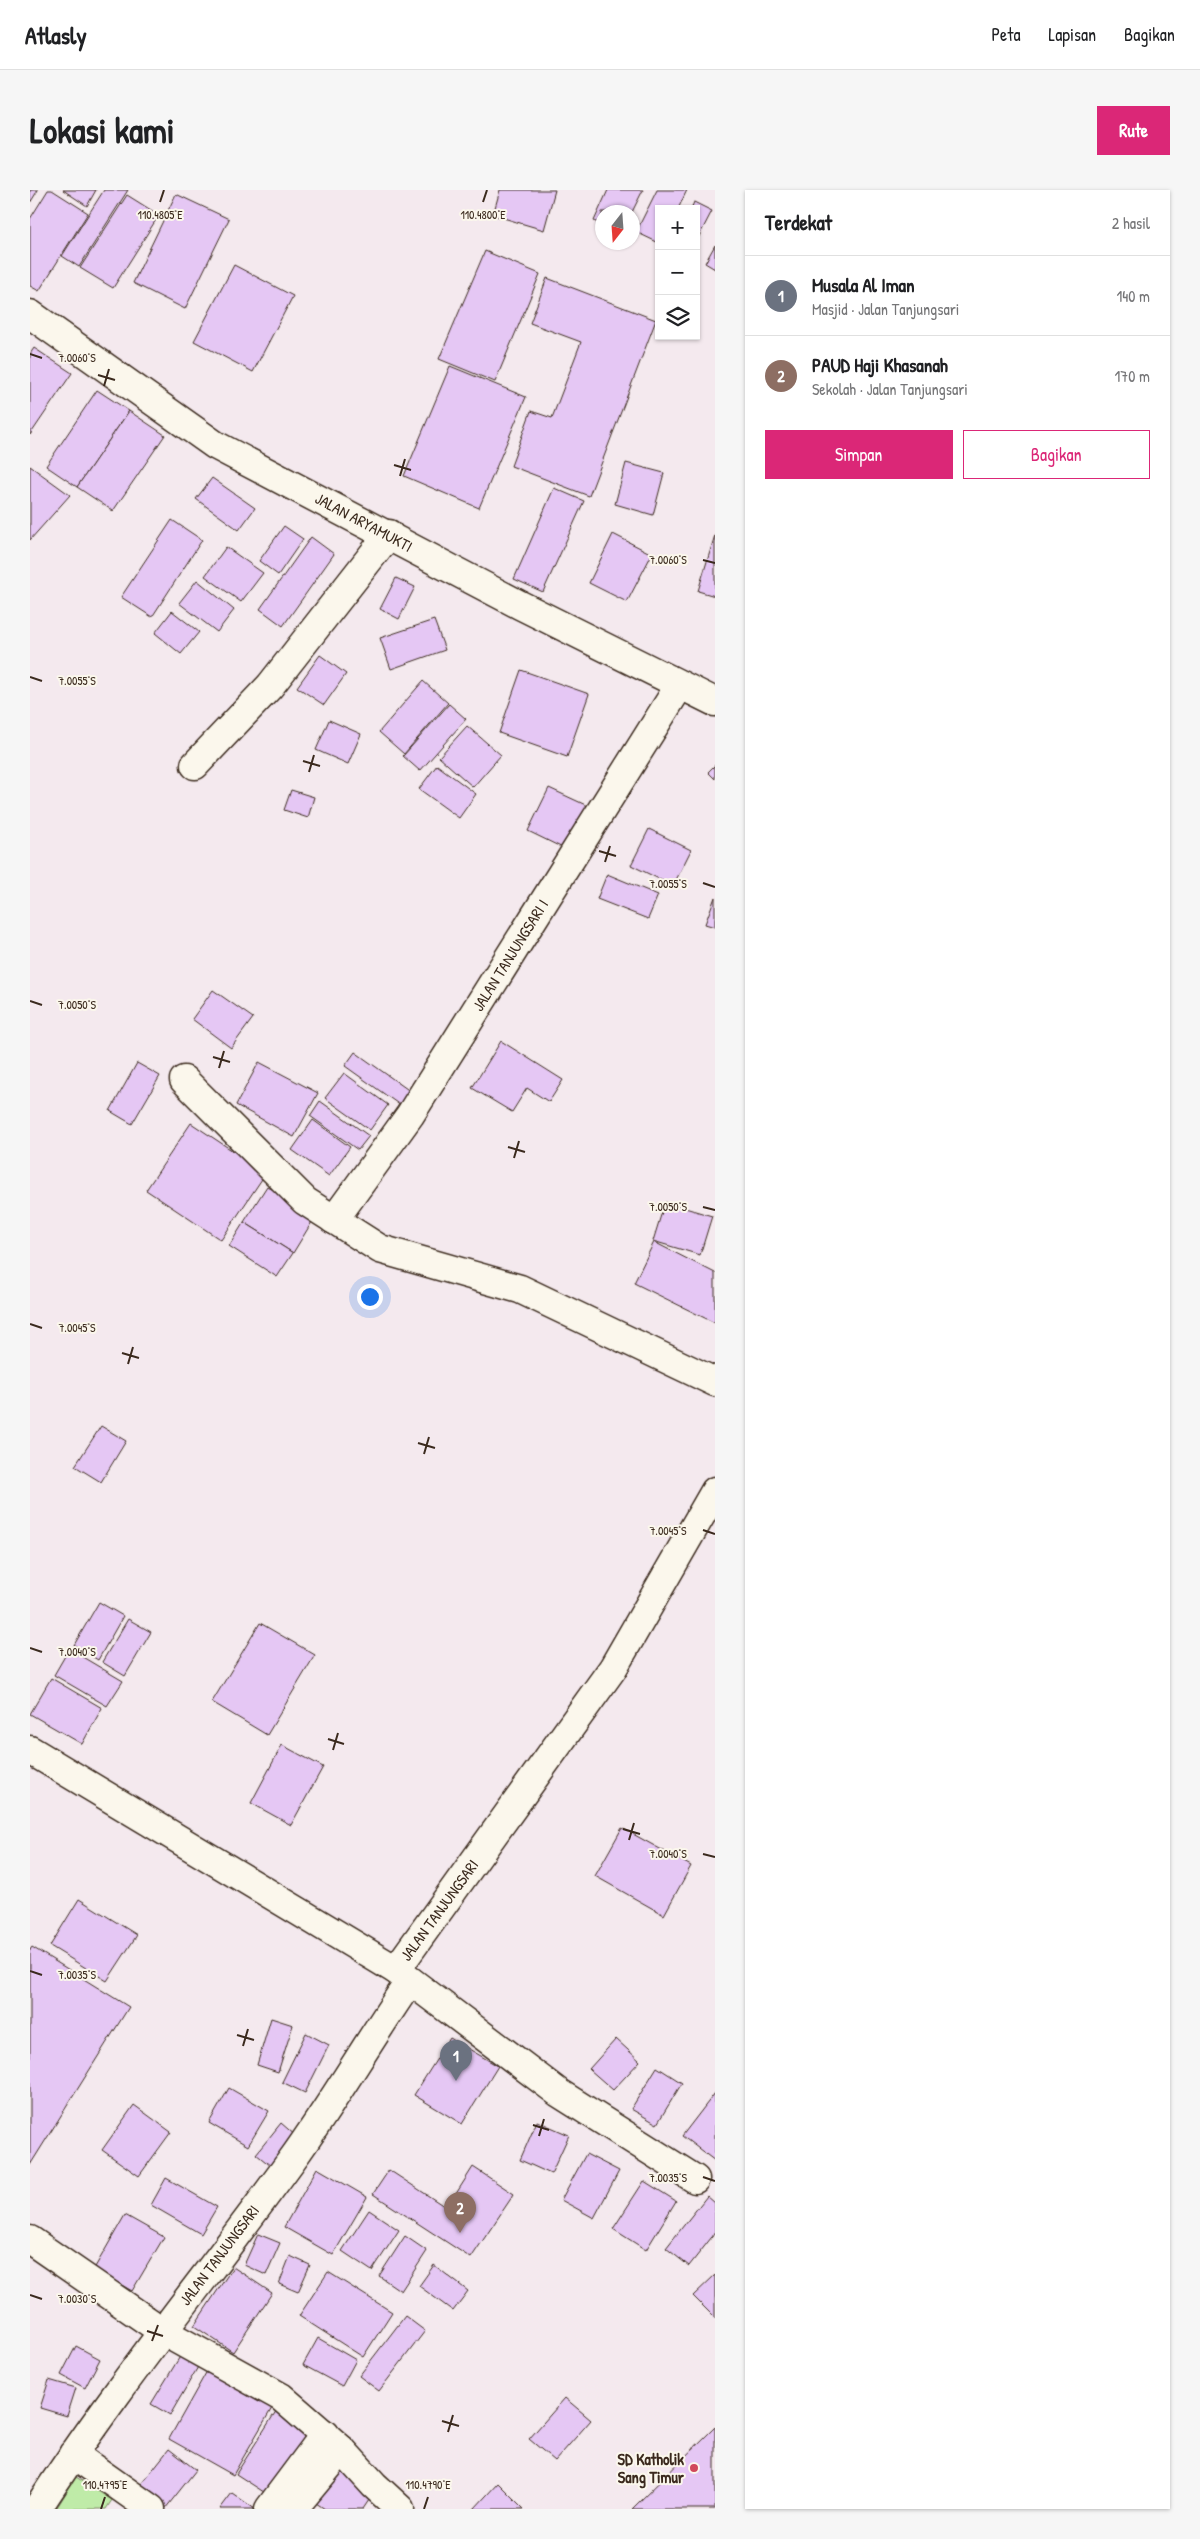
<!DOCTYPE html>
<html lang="id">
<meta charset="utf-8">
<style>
:root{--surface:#fff;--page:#f6f6f6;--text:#202124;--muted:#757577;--line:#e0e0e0;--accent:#db2777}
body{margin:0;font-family:"Patrick Hand",sans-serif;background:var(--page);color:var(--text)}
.controls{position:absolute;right:15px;top:15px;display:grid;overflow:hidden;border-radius:0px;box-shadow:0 1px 4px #0004}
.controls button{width:45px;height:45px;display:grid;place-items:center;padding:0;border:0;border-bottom:1px solid var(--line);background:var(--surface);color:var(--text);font:25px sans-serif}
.compass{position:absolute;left:565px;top:15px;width:45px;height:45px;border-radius:50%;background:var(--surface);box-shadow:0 1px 4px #0004;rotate:197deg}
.you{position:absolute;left:339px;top:1106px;width:18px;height:18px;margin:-12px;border:4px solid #fff;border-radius:50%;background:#1a73e8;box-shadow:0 0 0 8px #1a73e833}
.badge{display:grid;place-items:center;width:32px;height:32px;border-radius:50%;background:var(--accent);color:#fff;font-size:16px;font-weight:700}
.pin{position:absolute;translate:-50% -41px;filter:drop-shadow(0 1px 2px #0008)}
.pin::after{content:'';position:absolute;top:26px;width:18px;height:15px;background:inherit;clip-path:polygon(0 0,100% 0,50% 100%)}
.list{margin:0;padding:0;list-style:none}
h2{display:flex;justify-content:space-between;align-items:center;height:65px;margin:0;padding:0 20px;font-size:21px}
h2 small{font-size:16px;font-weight:400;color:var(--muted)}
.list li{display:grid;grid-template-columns:32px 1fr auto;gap:15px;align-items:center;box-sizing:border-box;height:80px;padding:0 20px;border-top:1px solid var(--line)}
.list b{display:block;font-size:19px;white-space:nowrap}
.list p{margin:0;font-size:16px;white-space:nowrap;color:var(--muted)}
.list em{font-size:16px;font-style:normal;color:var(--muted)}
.actions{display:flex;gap:10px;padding:15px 20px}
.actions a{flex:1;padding:11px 0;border:1px solid var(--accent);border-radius:0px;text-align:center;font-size:18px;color:var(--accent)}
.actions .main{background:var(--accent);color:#fff}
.icon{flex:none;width:28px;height:28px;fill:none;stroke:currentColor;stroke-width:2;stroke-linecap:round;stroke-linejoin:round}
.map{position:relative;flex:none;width:685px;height:2319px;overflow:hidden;border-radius:0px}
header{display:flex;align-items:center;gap:30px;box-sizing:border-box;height:70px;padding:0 25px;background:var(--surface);border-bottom:1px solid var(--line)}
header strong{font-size:24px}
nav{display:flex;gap:28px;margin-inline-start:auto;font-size:18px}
.intro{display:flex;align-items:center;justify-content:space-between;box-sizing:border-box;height:120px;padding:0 30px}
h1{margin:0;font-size:35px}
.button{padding:12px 22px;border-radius:0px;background:var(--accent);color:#fff;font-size:18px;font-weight:700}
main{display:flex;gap:30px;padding:0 30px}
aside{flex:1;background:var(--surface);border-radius:0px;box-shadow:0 1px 4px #0004}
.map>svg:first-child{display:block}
.green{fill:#bfeba8;stroke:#7d8a63}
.building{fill:#e5c7f4;stroke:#3b2a1e}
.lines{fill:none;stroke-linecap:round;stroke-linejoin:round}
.street-casing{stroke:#3b2a1e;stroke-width:31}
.street{stroke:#fbf7ec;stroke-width:28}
.ticks{fill:none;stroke:#3b2a1e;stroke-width:2}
.poi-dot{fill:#d1495b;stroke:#fbf7ec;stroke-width:2}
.labels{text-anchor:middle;stroke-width:4;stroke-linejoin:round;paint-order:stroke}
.street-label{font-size:16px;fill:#3b2a1e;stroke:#fbf7ec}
.poi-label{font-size:16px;font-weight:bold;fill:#3b2a1e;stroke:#fbf7ec;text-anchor:end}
.ticks-label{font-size:12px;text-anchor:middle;fill:#3b2a1e;stroke:#fbf7ec;stroke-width:4;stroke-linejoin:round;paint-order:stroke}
</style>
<header>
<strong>Atlasly</strong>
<nav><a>Peta</a><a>Lapisan</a><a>Bagikan</a></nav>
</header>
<div class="intro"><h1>Lokasi kami</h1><a class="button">Rute</a></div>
<main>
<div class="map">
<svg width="685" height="2319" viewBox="0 0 685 2319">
<rect width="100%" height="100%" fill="#f4e9ee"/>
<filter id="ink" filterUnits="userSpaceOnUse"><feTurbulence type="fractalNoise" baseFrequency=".02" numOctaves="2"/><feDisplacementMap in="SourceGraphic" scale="10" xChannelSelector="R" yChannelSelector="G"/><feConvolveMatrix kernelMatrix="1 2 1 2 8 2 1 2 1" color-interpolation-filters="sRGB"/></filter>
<g filter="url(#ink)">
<path class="green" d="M46 2287 82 2310 76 2319H26Z"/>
<g class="building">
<path d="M0 0H8L0 13Z"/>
<path d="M18 0H22L58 23 9 101 0 96V29Z"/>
<path d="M33 0H66L57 16Z"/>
<path d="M74 0H98L49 77 32 66Z"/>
<path d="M470 0H525L514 40 463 25Z"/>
<path d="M578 0H613L602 22H572V35L564 31Z"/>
<path d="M627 0H657L648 19H629V53L606 42Z"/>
<path d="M146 4 199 29 155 119 103 93Z"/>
<path d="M97 5 129 25 83 98 50 78Z"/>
<path d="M664 12 682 21 666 52V19H661Z"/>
<path d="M685 55V79L675 73Z"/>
<path d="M455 61 510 84 465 192 409 169Z"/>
<path d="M204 75 263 106 223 182 164 151Z"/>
<path d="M517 88 626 130 559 306 481 276 501 221 522 228 551 152 500 133Z"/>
<path d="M4 158 42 183 0 245V164Z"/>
<path d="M420 176 496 207 449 318 374 286Z"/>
<path d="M67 200 99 221 47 297 16 276Z"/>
<path d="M99 221 135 245 83 321 47 297Z"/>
<path d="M596 273 634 283 623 325 585 314Z"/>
<path d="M0 276 40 305 0 350Z"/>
<path d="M182 288 225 318 209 340 166 309Z"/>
<path d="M524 298 554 311 513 402 484 389Z"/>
<path d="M142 330 172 350 122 427 91 407Z"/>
<path d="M254 336 273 349 248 385 229 371Z"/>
<path d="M583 344 622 364 597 412 559 393Z"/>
<path d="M685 345V406L668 401Z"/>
<path d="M281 347 304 364 253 436 230 419Z"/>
<path d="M196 357 233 383 211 412 175 386Z"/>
<path d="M366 388 385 397 369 429 350 419Z"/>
<path d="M167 390 204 420 187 442 149 413Z"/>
<path d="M142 421 169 442 151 464 125 443Z"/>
<path d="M404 430 415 460 361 479 350 448Z"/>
<path d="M290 465 316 484 294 515 267 497Z"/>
<path d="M491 480 559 504 537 567 469 543Z"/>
<path d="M393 491 418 513 374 564 349 542Z"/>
<path d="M419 514 436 529 390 581 373 566Z"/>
<path d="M299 530 331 544 318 574 286 560Z"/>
<path d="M437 536 471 565 443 597 409 567Z"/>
<path d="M407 575 446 604 429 628 389 599Z"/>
<path d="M685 575V589L678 582Z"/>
<path d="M519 598 560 617 539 661 498 641Z"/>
<path d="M261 600 284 607 278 628 254 620Z"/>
<path d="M619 639 661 660 643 696 601 675Z"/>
<path d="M577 684 628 705 618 729 567 709Z"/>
<path d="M685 707V737L675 734Z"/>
<path d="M183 800 223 828 201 858 162 829Z"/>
<path d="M471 851 533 890 519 912 497 898 482 922 442 898Z"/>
<path d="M325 862 384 904 374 918 315 876Z"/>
<path d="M229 872 288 903 264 947 206 915Z"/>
<path d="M107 873 130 886 102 934 80 921Z"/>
<path d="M314 883 358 915 340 940 295 908Z"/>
<path d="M290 911 339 946 328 960 280 926Z"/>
<path d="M283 930 320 957 299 986 262 960Z"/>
<path d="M161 933 236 983 191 1050 116 1000Z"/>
<path d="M237 996 285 1027 263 1063 214 1032Z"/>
<path d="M635 1012 682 1026 670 1065 623 1051Z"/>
<path d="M214 1032 263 1063 247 1087 199 1056Z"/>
<path d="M624 1052 685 1083V1133L604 1093Z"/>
<path d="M71 1236 96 1251 71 1292 45 1276Z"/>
<path d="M69 1412 93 1426 68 1470 44 1455Z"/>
<path d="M98 1429 121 1442 95 1486 72 1472Z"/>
<path d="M230 1433 285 1465 237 1545 182 1512Z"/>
<path d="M39 1459 93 1491 77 1516 24 1485Z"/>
<path d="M21 1488 72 1518 52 1554 0 1524Z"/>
<path d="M252 1555 293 1577 261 1635 221 1613Z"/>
<path d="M592 1638 661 1676 634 1725 565 1686Z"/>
<path d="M49 1709 107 1745 77 1791 20 1756Z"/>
<path d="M2 1757 99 1817 0 1975V1760Z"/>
<path d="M241 1828 263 1835 248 1882 227 1875Z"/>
<path d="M276 1843 299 1855 275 1903 252 1892Z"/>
<path d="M420 1848 468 1876 432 1934 384 1905Z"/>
<path d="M586 1849 610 1871 583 1900 559 1879Z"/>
<path d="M627 1877 652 1893 627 1934 601 1919Z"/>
<path d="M199 1898 239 1921 218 1956 179 1933Z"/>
<path d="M685 1903V1971L652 1946Z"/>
<path d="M104 1915 141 1942 109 1986 72 1960Z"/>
<path d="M507 1931 539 1945 521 1984 490 1970Z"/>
<path d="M251 1933 266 1946 241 1976 226 1964Z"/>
<path d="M556 1964 589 1981 564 2028 531 2010Z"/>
<path d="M443 1977 484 2004 441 2068 343 2004 359 1980 417 2018Z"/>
<path d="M287 1978 337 2007 303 2065 254 2037Z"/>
<path d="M136 1988 187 2017 171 2044 121 2015Z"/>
<path d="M614 1991 646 2011 616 2060 583 2039Z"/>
<path d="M677 2006 685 2013V2043L659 2076 636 2058Z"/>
<path d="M339 2020 369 2040 342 2081 312 2061Z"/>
<path d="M95 2025 134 2047 102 2101 64 2079Z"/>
<path d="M228 2044 250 2053 236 2085 214 2075Z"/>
<path d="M375 2046 397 2061 371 2101 349 2086Z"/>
<path d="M260 2066 280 2075 268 2102 249 2094Z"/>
<path d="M404 2075 438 2101 423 2121 389 2096Z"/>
<path d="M203 2077 242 2103 203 2162 164 2136Z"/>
<path d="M298 2082 362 2122 333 2167 269 2126Z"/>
<path d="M685 2085V2128L663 2106Z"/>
<path d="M375 2126 395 2141 349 2201 329 2186Z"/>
<path d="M288 2148 326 2170 312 2196 273 2175Z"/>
<path d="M46 2156 70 2169 55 2198 31 2185Z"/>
<path d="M154 2160 172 2170 140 2225 121 2214Z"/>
<path d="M177 2181 242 2218 203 2285 139 2249Z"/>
<path d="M19 2190 46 2198 37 2226 10 2218Z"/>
<path d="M535 2208 561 2230 525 2271 499 2249Z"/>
<path d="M250 2215 283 2237 240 2306 206 2284Z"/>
<path d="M685 2237V2319H602Z"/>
<path d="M139 2259 166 2280 135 2319 108 2298Z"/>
<path d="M310 2277 345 2301 333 2319H295L286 2313Z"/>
<path d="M468 2293 494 2319H444Z"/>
<path d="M202 2303 225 2319H190Z"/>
</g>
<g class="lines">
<defs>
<g id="street">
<path d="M0 124 185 255 490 415 685 512"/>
<path d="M165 575 240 496 359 344"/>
<path d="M154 890 275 1011 350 1059 490 1099 685 1192"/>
<path d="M304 1030 380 925 650 495"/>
<path d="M0 1560 366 1780 583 1478 685 1301"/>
<path d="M366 1780 529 1903 665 1989"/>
<path d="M0 2050 132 2141 251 2207 312 2260 344 2295 370 2319"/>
<path d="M43 2264 121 2319"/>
<path d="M7 2319C85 2198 177 2087 261 1971 303 1913 339 1850 380 1791"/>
<path d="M239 2319 295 2244"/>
<path d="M263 2319 312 2260"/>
</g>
</defs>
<use href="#street" class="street-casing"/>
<use href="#street" class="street"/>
</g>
</g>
<path class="ticks" d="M130 12 134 0M453 12 457 0M0 164 12 168M68 185 85 190M74 196 79 179M364 275 381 280M370 286 375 269M673 370 685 373M0 487 12 491M273 571 290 576M279 582 284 565M569 661 586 666M575 672 580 656M673 693 685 697M0 811 12 815M183 867 200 872M189 878 194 861M478 957 495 962M484 968 489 951M673 1017 685 1020M0 1134 12 1138M92 1163 109 1168M98 1174 103 1157M388 1253 405 1258M394 1264 399 1247M673 1340 685 1344M0 1458 12 1462M298 1549 314 1554M303 1560 308 1543M593 1639 610 1644M599 1650 604 1633M673 1664 685 1667M0 1781 12 1785M207 1845 224 1850M213 1856 218 1839M503 1935 519 1940M509 1946 514 1929M673 1987 685 1991M0 2105 12 2109M117 2141 133 2146M122 2151 128 2135M412 2231 429 2236M418 2242 423 2225M71 2319 75 2307M394 2319 398 2307"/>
<circle class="poi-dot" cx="664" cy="2278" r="5"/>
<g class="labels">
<g class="street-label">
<text transform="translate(334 332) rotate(28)" y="6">JALAN ARYAMUKTI</text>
<text transform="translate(480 765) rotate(-58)" y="6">JALAN TANJUNGSARI I</text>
<text transform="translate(409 1720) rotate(-54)" y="6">JALAN TANJUNGSARI</text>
<text transform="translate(189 2065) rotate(-53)" y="6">JALAN TANJUNGSARI</text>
</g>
<g class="poi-label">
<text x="654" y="2275">SD Katholik<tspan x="654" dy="18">Sang Timur</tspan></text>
</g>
</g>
<g class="ticks-label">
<text x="130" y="29">110.4805°E</text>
<text x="453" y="29">110.4800°E</text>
<text x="47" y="172">7.0060°S</text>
<text x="638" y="374">7.0060°S</text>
<text x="47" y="495">7.0055°S</text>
<text x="638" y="698">7.0055°S</text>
<text x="47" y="819">7.0050°S</text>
<text x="638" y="1021">7.0050°S</text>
<text x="47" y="1142">7.0045°S</text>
<text x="638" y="1345">7.0045°S</text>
<text x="47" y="1466">7.0040°S</text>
<text x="638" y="1668">7.0040°S</text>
<text x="47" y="1789">7.0035°S</text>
<text x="638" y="1992">7.0035°S</text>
<text x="47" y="2113">7.0030°S</text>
<text x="75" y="2299">110.4795°E</text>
<text x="398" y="2299">110.4790°E</text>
</g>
</svg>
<div class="controls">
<button>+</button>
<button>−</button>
<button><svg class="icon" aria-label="layers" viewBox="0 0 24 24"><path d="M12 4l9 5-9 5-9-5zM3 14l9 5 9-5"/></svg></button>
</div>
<svg class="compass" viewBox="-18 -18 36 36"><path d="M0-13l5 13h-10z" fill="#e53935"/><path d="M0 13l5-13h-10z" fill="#757577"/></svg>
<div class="you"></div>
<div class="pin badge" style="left:426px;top:1891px;background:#6b7280">1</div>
<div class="pin badge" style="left:430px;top:2043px;background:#8d6e63">2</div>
</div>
<aside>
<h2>Terdekat<small>2 hasil</small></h2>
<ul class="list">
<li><span class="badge" style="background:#6b7280">1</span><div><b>Musala Al Iman</b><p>Masjid · Jalan Tanjungsari</p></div><em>140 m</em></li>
<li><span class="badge" style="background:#8d6e63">2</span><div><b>PAUD Haji Khasanah</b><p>Sekolah · Jalan Tanjungsari</p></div><em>170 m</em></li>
</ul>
<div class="actions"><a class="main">Simpan</a><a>Bagikan</a></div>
</aside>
</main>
